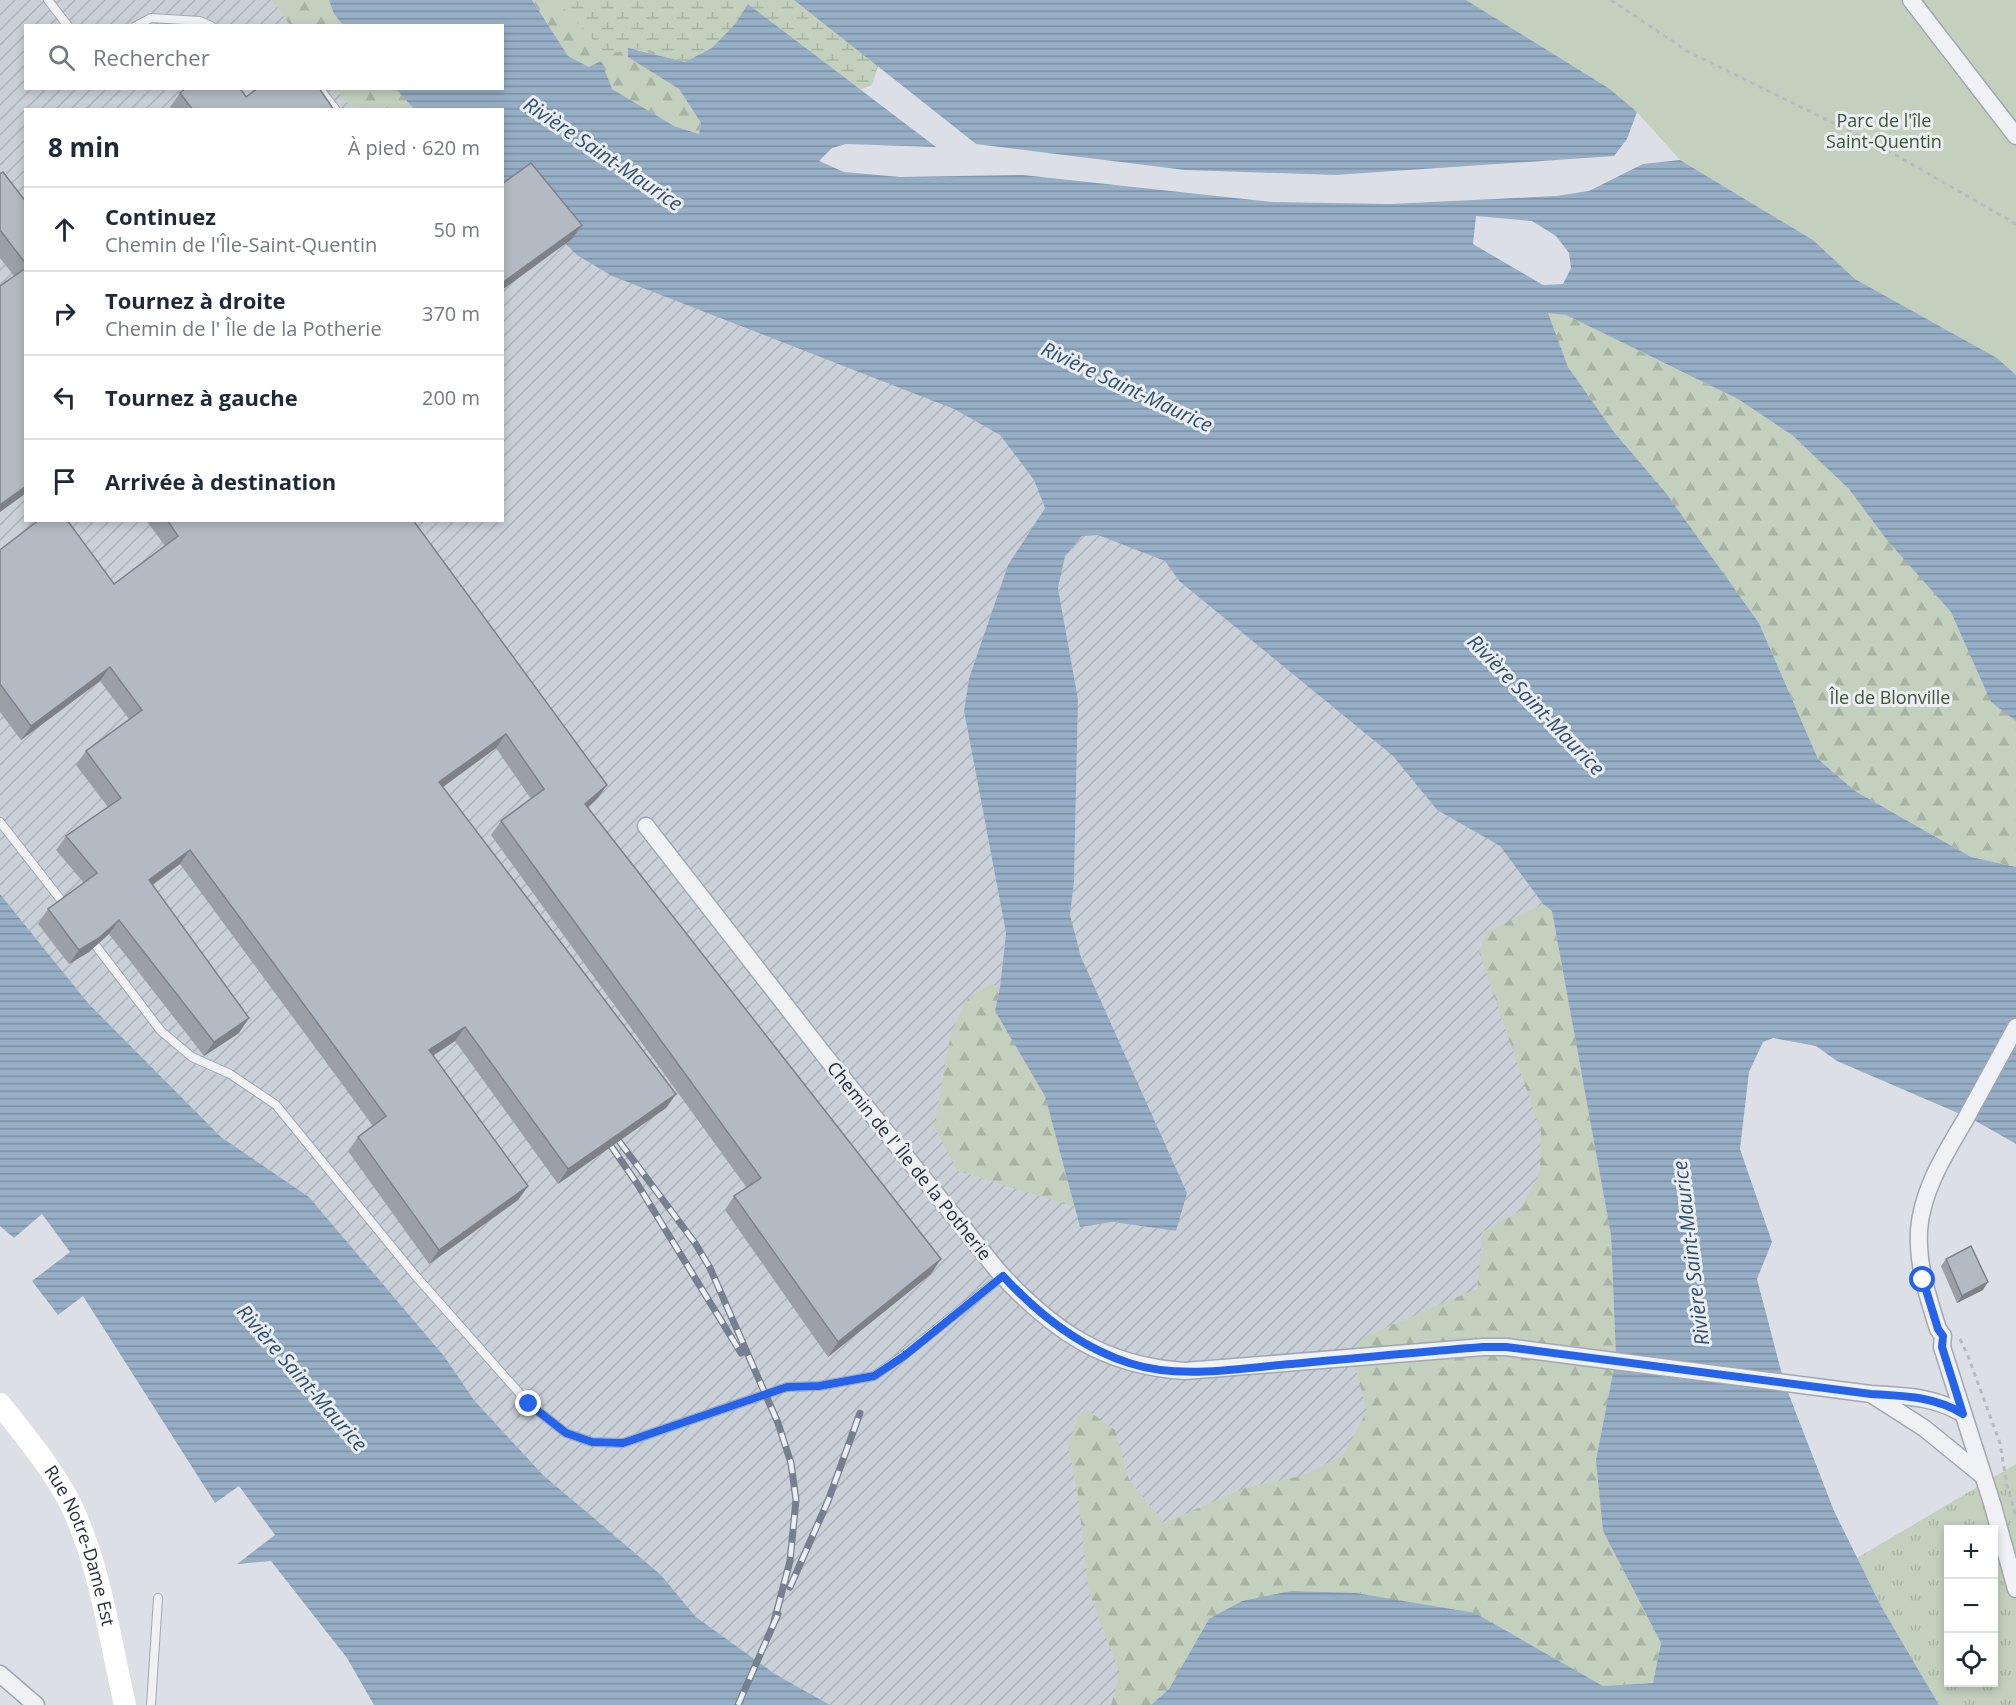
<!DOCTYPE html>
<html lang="fr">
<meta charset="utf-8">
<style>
:root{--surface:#fff;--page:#f2f2f3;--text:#1f2937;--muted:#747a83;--line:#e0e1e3}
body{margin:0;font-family:"Open Sans",sans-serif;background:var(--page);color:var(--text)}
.controls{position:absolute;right:18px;bottom:18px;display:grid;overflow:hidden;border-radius:0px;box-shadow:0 3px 9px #0003}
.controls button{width:54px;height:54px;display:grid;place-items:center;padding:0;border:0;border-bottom:2px solid var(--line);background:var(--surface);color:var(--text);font:30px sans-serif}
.stop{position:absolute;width:18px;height:18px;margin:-14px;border:4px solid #2563eb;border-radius:50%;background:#fff}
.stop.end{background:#2563eb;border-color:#fff;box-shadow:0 2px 6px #0008}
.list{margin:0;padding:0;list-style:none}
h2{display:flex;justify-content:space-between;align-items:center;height:78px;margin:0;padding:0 24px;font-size:26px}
h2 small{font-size:20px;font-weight:400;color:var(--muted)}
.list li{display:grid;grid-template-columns:39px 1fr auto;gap:18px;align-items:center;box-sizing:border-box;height:84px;padding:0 24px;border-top:2px solid var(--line)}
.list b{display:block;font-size:22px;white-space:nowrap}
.list p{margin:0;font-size:20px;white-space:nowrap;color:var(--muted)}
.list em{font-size:20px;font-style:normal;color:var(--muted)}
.icon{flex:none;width:33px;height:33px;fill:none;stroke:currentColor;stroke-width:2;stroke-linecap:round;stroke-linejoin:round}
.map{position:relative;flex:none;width:2016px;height:1705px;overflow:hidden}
.search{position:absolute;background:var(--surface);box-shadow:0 3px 9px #0003;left:24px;top:24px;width:480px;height:66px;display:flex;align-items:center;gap:15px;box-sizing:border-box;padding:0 21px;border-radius:0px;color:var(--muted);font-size:22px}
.panel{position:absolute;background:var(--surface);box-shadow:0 3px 9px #0003;left:24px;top:108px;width:480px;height:414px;border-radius:0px}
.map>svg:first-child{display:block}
.industrial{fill:url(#industrial-furrows)}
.grass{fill:url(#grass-tufts);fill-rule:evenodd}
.forest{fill:url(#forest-firs)}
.wetland{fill:url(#wetland-marsh)}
.park{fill:#c3d0bd}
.water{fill:url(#water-rules);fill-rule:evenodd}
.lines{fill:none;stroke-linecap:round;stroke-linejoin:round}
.lane-casing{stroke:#a2a7b0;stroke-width:10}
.street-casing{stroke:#a2a7b0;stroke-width:19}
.path{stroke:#b7bbc1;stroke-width:3;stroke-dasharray:4.5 4.5;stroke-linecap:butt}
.lane{stroke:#eff1f5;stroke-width:8}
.street{stroke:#eff1f5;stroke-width:16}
.secondary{stroke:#fff;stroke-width:22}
.rail-casing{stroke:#76808f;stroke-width:7}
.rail{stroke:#ebeff4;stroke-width:4.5;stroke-dasharray:14;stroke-linecap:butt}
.wall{fill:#9ba0a8}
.shaded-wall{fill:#7e8288}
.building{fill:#b4bac3;stroke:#7e8288;stroke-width:1.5}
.route{stroke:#2563eb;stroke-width:8}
.labels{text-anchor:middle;stroke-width:6;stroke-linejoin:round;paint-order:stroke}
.park-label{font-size:18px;fill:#3c5734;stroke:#ebeff4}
.street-label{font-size:18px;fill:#262f3c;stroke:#ebeff4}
.water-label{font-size:20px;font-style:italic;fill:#314f6f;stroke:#ebeff4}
</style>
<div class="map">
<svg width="2016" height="1705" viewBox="0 0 2016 1705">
<defs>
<pattern id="industrial-furrows" width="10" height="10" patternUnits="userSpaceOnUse" patternTransform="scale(1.5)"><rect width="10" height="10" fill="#cad0d8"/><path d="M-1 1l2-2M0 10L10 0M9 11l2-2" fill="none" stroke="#adb3ba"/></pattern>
<pattern id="grass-tufts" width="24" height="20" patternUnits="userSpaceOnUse" patternTransform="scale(1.5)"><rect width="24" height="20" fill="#c3d0bd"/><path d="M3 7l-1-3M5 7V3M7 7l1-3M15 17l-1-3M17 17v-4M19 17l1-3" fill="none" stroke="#a7b3a3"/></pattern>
<pattern id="forest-firs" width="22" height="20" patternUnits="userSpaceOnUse" patternTransform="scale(1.5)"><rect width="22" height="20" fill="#c3d0bd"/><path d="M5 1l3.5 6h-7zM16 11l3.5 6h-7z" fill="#a7b3a3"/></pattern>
<pattern id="wetland-marsh" width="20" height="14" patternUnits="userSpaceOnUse" patternTransform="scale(1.5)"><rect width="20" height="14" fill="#c3d0bd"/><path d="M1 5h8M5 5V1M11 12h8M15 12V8" fill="none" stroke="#a7b3a3"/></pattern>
<pattern id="water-rules" width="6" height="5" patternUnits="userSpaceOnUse" patternTransform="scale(1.5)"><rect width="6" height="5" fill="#97afc6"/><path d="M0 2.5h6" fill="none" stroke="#7b8fa2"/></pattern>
</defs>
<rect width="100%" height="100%" fill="#dce0e6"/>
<path class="industrial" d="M0 0H329L334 14 343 25 26 26V88L396 89 414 109 26 110V520H502L503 182 954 409 1000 435 1034 480 1045 508 1008 565 969 678 964 711 1006 933 1000 987 1045 1096 1080 1227 1113 1222 1176 1231 1081 957 1069 915 1074 882 1078 699 1058 588 1064 556 1082 536 1098 534 1165 561 1179 581 1393 756 1437 810 1500 846 1543 904 1552 911 1611 1235 1292 1591 1151 1705H830L775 1674 696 1617 661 1575 543 1475 474 1400 444 1356 309 1197 221 1137 88 1003 0 894Z"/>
<path class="grass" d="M2016 1464V1705H1939L1881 1606 1857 1558ZM1948 1530H1994V1682H1948Z"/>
<g class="forest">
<path d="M272 0H329L334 14 343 25H290Z"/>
<path d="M532 0H750L685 62 629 48V57L679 89 701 123 699 134 674 126 612 89 589 67 568 56Z"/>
<path d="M336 89H396L414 109H358L344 100Z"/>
<path d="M1547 312 1566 315 1738 399 1792 435 1849 489 1951 612 2016 721V867L1971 857 1855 791 1818 759 1759 623 1666 493 1614 432 1568 367Z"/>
<path d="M1543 904 1552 911 1611 1235 1616 1358 1603 1531 1661 1643 1653 1683 1603 1686 1475 1613 1209 1619 1169 1689 1151 1705H1111L1120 1673 1089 1593 1078 1495 1068 1445 1078 1417 1086 1409 1115 1430 1129 1480 1164 1523 1247 1487 1302 1476 1343 1455 1367 1411 1352 1356 1362 1338 1478 1288 1482 1232 1520 1211 1540 1172 1541 1132 1479 952 1486 933Z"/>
<path d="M991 984 1000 987 995 1011 1045 1096 1075 1207 958 1171 934 1126 951 1033 968 998Z"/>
</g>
<path class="wetland" d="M556 0H873L890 28 872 85 823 104 752 94 645 48 606 54Z"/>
<path class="park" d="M1466 0H2016V375L1997 358 1855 279 1813 240 1680 160 1637 112 1610 89Z"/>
<g class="water">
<path d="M329 0H532L568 56 589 67 601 61 612 89 674 126 699 134 701 123 679 89 628 57V48L685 62 712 48 736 23 748 4 936 147 846 144 832 148 819 161 844 172 900 177 1023 175 1272 202 1390 204 1556 196 1589 191 1643 164 1680 160 1813 240 1855 279 1997 358 2016 375V721L1991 702 1951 612 1887 540 1849 489 1792 435 1738 399 1566 315 1548 313 1568 367 1614 432 1666 493 1759 623 1818 759 1855 791 1971 857 2016 867V1144L1974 1120 1837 1061 1816 1046 1773 1038 1763 1042 1749 1072 1740 1149 1772 1242 1757 1279 1784 1382 1834 1511 1881 1606 1939 1705H1151L1169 1689 1209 1619 1242 1601 1291 1591 1356 1593 1475 1613 1603 1686 1653 1683 1661 1643 1603 1531 1596 1460 1616 1358 1611 1235 1552 911 1543 904 1500 846 1437 810 1393 756 1179 581 1165 561 1098 535 1082 536 1065 556 1058 588 1078 699 1074 882 1070 915 1081 957 1187 1193 1176 1231 1113 1222 1080 1227 1045 1096 995 1011 1000 987 1006 933 964 711 969 678 1008 565 1045 508 1034 480 1000 435 954 409 612 276 577 255 503 182 502 110 414 109 396 89 502 88V26L343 25 334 14ZM1476 216 1532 221 1556 236 1569 253 1571 268 1563 284 1543 285 1473 244Z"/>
<path d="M794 0H1466L1610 89 1637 112 1627 139 1614 156 1335 175 1185 170 976 144Z"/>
<path d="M0 894 88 1003 221 1137 309 1197 444 1356 474 1400 543 1475 661 1575 696 1617 775 1674 830 1705H374L347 1658 271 1561 237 1564 275 1535 239 1486 215 1503 83 1296 58 1315 32 1281 70 1252 42 1214 14 1238 0 1226Z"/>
</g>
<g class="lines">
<defs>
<g id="lane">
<path d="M48 0 68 26"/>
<path d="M136 26 151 18 200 21 211 26"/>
<path d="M319 88 336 110"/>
<path d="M0 822 68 909"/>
<path d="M90 938 161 1031 192 1057 230 1074 276 1105 414 1274 529 1404 566 1433 592 1442 623 1443 787 1387 819 1386 874 1376 904 1355 1003 1276"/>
<path d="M151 1705 158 1598"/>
</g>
<g id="street">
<path d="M1911 0 2016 136"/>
<path d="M646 826 825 1056 998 1271C1052 1330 1103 1366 1185 1371L1483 1347H1506L1871 1394C1903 1396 1934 1396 1963 1414"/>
<path d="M2016 1027C1999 1058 1982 1089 1965 1120 1945 1154 1922 1190 1919 1230 1917 1265 1928 1297 1938 1329L1943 1336 1942 1347 1992 1503 2016 1589"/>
<path d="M1874 1396 1924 1428 1983 1476"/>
<path d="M0 1674 36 1705"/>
</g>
</defs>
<use href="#lane" class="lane-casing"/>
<use href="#street" class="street-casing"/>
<g class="path">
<path d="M1611 0 1687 51 1880 146 2016 224"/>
<path d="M1960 1339 1968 1356 2000 1443 2007 1486 2016 1516"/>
</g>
<use href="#lane" class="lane"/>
<use href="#street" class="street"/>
<path class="secondary" id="s1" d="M0 1404C25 1436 53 1469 71 1505 100 1565 110 1640 125 1705"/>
<defs>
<g id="rail">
<path d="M619 1141 695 1243 710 1268 778 1423 791 1463 796 1500 790 1561 774 1622"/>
<path d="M611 1146 638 1185 741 1353"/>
<path d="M790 1587 828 1501 860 1413"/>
<path d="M738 1705 778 1614"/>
</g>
</defs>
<use href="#rail" class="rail-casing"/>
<use href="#rail" class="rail"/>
</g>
<g class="wall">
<path d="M180 93 246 97 334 110H172L170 107Z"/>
<path d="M0 174 26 202V493L0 512V286L14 276 0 258Z"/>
<path d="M146 520H413L607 785 597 799 588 807 931 1274 828 1357 725 1210 734 1196 747 1188 491 835 501 821 531 799 496 748 443 787 676 1094 666 1108 558 1184 455 1041 433 1056 528 1186 518 1200 429 1264 348 1151 358 1137 373 1126 180 864 153 885 239 1033 204 1056 109 934 89 952 69 964 38 924 48 909 84 883 56 850 66 836 108 807 76 765 86 751 129 719 100 681 21 740 0 712V550L114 584 165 546Z"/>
<path d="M1946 1259 1983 1290 1957 1303 1941 1266Z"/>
</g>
<g class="shaded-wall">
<path d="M582 225 572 239 502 290V283Z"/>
<path d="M26 486V493L0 512V505Z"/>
<path d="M110 667 100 681 21 740 31 726Z"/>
<path d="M506 734 496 748 429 797 439 782Z"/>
<path d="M607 785 597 799 575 819 585 804Z"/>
<path d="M190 850 180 864 140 894 149 880Z"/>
<path d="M119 920 109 934 89 952 69 964 79 950Z"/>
<path d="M249 1018 239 1033 204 1056 214 1042Z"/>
<path d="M465 1027 455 1041 420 1064 429 1050Z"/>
<path d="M676 1094 666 1108 558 1184 568 1169Z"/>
<path d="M528 1186 518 1200 429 1264 439 1250Z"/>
<path d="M941 1259 931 1274 828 1357 838 1342Z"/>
<path d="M1988 1282 1983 1290 1957 1303 1962 1296Z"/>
</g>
<g class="building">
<path d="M186 88H240L246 97 258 88H319L334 110H193L180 93Z"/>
<path d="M531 163 582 225 502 283V184Z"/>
<path d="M3 172 26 202V264L0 230V174Z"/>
<path d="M26 268V486L0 505V286Z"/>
<path d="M39 520H67L114 584 178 536 167 520H413L607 785 585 804 941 1259 838 1342 734 1196 761 1178 501 821 544 789 506 734 439 782 676 1094 568 1169 465 1027 429 1050 528 1186 439 1250 358 1137 386 1116 190 850 149 880 249 1018 214 1042 119 920 99 938 79 950 48 909 97 873 66 836 121 798 86 751 142 710 110 667 31 726 0 684V550Z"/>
<path d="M1971 1246 1988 1282 1962 1296 1946 1259Z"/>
</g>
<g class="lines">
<path class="route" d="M529 1404 566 1433 592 1442 623 1443 787 1387 819 1386 874 1376 904 1356 1003 1276C1038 1314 1079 1347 1129 1363 1181 1380 1239 1368 1292 1364 1356 1358 1420 1352 1483 1347H1506L1871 1394C1903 1396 1934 1396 1963 1414L1942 1347 1943 1336 1938 1329 1923 1280"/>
</g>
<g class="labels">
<g class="park-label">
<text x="1884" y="127">Parc de l'île<tspan x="1884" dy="21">Saint-Quentin</tspan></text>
<text x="1890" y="704">Île de Blonville</text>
</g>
<g class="street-label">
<text transform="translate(909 1161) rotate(51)" y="6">Chemin de l' Île de la Potherie</text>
<text dy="6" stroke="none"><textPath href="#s1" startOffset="165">Rue Notre-Dame Est</textPath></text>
</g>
<g class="water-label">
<text transform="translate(603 154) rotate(34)" y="7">Rivière Saint-Maurice</text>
<text transform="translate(1127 387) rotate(25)" y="7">Rivière Saint-Maurice</text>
<text transform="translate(1536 705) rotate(46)" y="7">Rivière Saint-Maurice</text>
<text transform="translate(1691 1253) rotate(-97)" y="7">Rivière Saint-Maurice</text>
<text transform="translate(302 1378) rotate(49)" y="7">Rivière Saint-Maurice</text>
</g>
</g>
</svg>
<div class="controls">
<button>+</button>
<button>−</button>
<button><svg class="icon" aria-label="locate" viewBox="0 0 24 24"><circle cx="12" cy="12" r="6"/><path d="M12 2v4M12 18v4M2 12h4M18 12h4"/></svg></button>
</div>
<div class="stop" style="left:1923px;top:1280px"></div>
<div class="stop end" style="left:529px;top:1404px"></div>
<div class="search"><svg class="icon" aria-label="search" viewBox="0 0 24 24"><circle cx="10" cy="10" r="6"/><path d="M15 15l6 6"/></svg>Rechercher</div>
<section class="panel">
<h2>8 min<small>À pied · 620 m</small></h2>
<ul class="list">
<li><svg class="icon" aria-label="ahead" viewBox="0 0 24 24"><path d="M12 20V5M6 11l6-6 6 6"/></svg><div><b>Continuez</b><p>Chemin de l'Île-Saint-Quentin</p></div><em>50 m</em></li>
<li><svg class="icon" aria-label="right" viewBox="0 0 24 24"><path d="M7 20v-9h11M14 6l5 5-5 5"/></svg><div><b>Tournez à droite</b><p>Chemin de l' Île de la Potherie</p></div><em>370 m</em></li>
<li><svg class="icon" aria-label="left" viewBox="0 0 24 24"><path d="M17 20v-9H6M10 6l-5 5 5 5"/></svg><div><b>Tournez à gauche</b></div><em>200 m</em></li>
<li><svg class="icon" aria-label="arrive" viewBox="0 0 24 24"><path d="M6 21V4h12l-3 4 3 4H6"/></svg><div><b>Arrivée à destination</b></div></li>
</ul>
</section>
</div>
